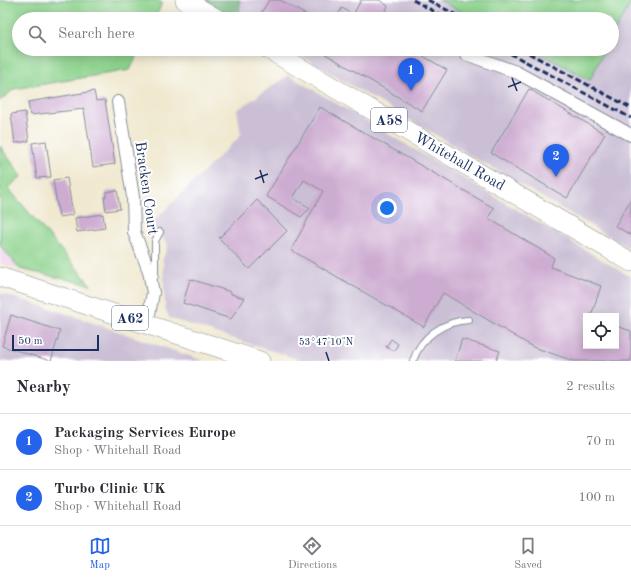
<!DOCTYPE html>
<meta charset="utf-8">
<style>
:root{--surface:#fff;--page:#f7f7f7;--text:#2b2b33;--muted:#7c7c81;--line:#e1e1e2;--accent:#2563eb}
body{margin:0;font-family:"Old Standard TT",serif;background:var(--page);color:var(--text)}
.controls{position:absolute;right:12px;bottom:12px;display:grid;overflow:hidden;border-radius:0px;box-shadow:0 2px 10px #0003}
.controls button{width:36px;height:36px;display:grid;place-items:center;padding:0;border:0;border-bottom:1px solid var(--line);background:var(--surface);color:var(--text);font:20px sans-serif}
.scale{position:absolute;left:12px;bottom:10px;width:87px;box-sizing:border-box;padding-left:4px;border:2px solid #1b2f5e;border-top:0;font-size:11px;line-height:14px;white-space:nowrap;color:#1b2f5e;-webkit-text-stroke:3px #fff;paint-order:stroke}
.you{position:absolute;left:387px;top:208px;width:14px;height:14px;margin:-10px;border:3px solid #fff;border-radius:50%;background:#1a73e8;box-shadow:0 0 0 6px #1a73e833}
.badge{display:grid;place-items:center;width:26px;height:26px;border-radius:50%;background:var(--accent);color:#fff;font-size:13px;font-weight:700}
.pin{position:absolute;translate:-50% -33px;filter:drop-shadow(0 1px 2px #0008)}
.pin::after{content:'';position:absolute;top:21px;width:14px;height:12px;background:inherit;clip-path:polygon(0 0,100% 0,50% 100%)}
.list{margin:0;padding:0;list-style:none}
h2{display:flex;justify-content:space-between;align-items:center;height:52px;margin:0;padding:0 16px;font-size:17px}
h2 small{font-size:13px;font-weight:400;color:var(--muted)}
.list li{display:grid;grid-template-columns:26px 1fr auto;gap:12px;align-items:center;box-sizing:border-box;height:56px;padding:0 16px;border-top:1px solid var(--line)}
.list b{display:block;font-size:15px;white-space:nowrap}
.list p{margin:0;font-size:13px;white-space:nowrap;color:var(--muted)}
.list em{font-size:13px;font-style:normal;color:var(--muted)}
.icon{flex:none;width:22px;height:22px;fill:none;stroke:currentColor;stroke-width:2;stroke-linecap:round;stroke-linejoin:round}
.map{position:relative;flex:none;width:631px;height:361px;overflow:hidden}
.search{position:absolute;background:var(--surface);box-shadow:0 2px 10px #0003;left:12px;right:12px;top:12px;height:44px;display:flex;align-items:center;gap:10px;box-sizing:border-box;padding:0 14px;border-radius:22px;color:var(--muted);font-size:15px}
.sheet{height:164px;background:var(--surface)}
nav{display:flex;justify-content:space-around;align-items:center;box-sizing:border-box;height:56px;border-top:1px solid var(--line);background:var(--surface);font-size:11px;color:var(--muted)}
nav a{display:grid;justify-items:center;gap:2px}
nav .on{color:var(--accent)}
.map>svg:first-child{display:block}
.built{fill:#ebd1eb}
.industrial{fill:#cbbfd5;fill-rule:evenodd}
.green{fill:#8bd18b;stroke:#538074}
.forest{fill:#70b377;stroke:#46716a}
.building{fill:#cdacd1}
.lines{fill:none;stroke-linecap:round;stroke-linejoin:round}
.service-casing{stroke:#868c97;stroke-width:8}
.minor-casing{stroke:#868c97;stroke-width:14}
.primary-casing{stroke:#868c97;stroke-width:20}
.service{stroke:#fff;stroke-width:6}
.minor{stroke:#fff;stroke-width:12}
.primary{stroke:#fff;stroke-width:19}
.rail{stroke:#1b2f5e;stroke-width:3;stroke-dasharray:6 3;stroke-linecap:butt}
.ticks{fill:none;stroke:#1b2f5e;stroke-width:1.5}
.labels{text-anchor:middle;stroke-width:4;stroke-linejoin:round;paint-order:stroke}
.shield{fill:#fff;stroke:#5f6d8e;stroke-width:1}
.shield-label{font-size:14px;font-weight:bold;fill:#1b2f5e}
.street-label{font-size:15px;fill:#1b2f5e;stroke:#fff}
.ticks-label{font-size:10px;text-anchor:middle;fill:#1b2f5e;stroke:#fff;stroke-width:4;stroke-linejoin:round;paint-order:stroke}
</style>
<div class="map">
<svg width="631" height="361" viewBox="0 0 631 361">
<rect width="100%" height="100%" fill="#fff"/>
<filter id="ink" filterUnits="userSpaceOnUse"><feTurbulence type="fractalNoise" baseFrequency=".025" numOctaves="2"/><feDisplacementMap in="SourceGraphic" scale="8" xChannelSelector="R" yChannelSelector="G"/><feConvolveMatrix kernelMatrix="1 2 1 2 8 2 1 2 1" color-interpolation-filters="sRGB"/></filter>
<filter id="wash" filterUnits="userSpaceOnUse"><feTurbulence type="fractalNoise" baseFrequency=".012" numOctaves="4" result="noise"/><feDisplacementMap in="SourceGraphic" scale="16" xChannelSelector="R" yChannelSelector="G"/><feGaussianBlur stdDeviation="0.9" result="paint"/><feColorMatrix in="noise" values="0 0 0 0 0 0 0 0 0 0 0 0 0 0 0 0 0 1.4 0 .05"/><feComposite in="paint" operator="in"/></filter>
<g filter="url(#wash)">
<rect width="100%" height="100%" fill="#f0e9d0"/>
<path class="built" d="M0 245 20 269 0 263Z"/>
<g class="industrial">
<path d="M240 0H439L475 19H239Z"/>
<path d="M631 3V249L289 49H532L589 79 605 49H612V36Z"/>
<path d="M288 75 631 277V361H304L169 318 165 307 163 259 168 245 151 224 241 135 237 110ZM586 316H616V346H586Z"/>
<path d="M0 293 64 313 204 361H0Z"/>
</g>
<g class="green">
<path d="M0 0H156L162 3 155 19H19V49H140L130 70 14 89 0 101Z"/>
<path d="M439 0H631V3L612 36V19H475Z"/>
<path d="M532 49H605L590 80Z"/>
<path d="M0 146 22 176 8 188 91 285 20 269 0 245Z"/>
</g>
<path class="forest" d="M204 0H240L239 19H237Z"/>
<g id="blocks">
<g class="building">
<path d="M269 0H280L313 19H266L260 15Z"/>
<path d="M361 0H379L388 6 381 19H335L342 8 353 15Z"/>
<path d="M317 49H411L447 70 422 111Z"/>
<path d="M529 89 605 134 567 198 491 153Z"/>
<path d="M94 91 96 101 105 100 115 164 93 167 84 109 30 115 28 102Z"/>
<path d="M320 107 494 208 488 218 554 258 551 267 601 286 591 316H586V346H616V326L631 331V361H574L533 347 443 293 424 327 291 250 323 191 304 180 293 198 310 208 301 217 266 196Z"/>
<path d="M25 112 29 141 15 143 11 114Z"/>
<path d="M46 141 51 177 37 178 32 143Z"/>
<path d="M67 178 73 215 59 217 53 180Z"/>
<path d="M117 190 120 209 106 211 104 197H106V192Z"/>
<path d="M631 199V235L615 226Z"/>
<path d="M257 200 287 231 249 269 219 238Z"/>
<path d="M103 214 105 228 77 232 75 218Z"/>
<path d="M190 279 231 292V294L244 298 231 319 183 303Z"/>
<path d="M11 315 60 331 51 361 2 346Z"/>
<path d="M391 339 398 344 394 351 386 347Z"/>
<path d="M462 339 500 351 496 361H455Z"/>
</g>
</g>
</g>
<g filter="url(#ink)">
<use href="#blocks" fill-opacity="0" stroke="#868c97" stroke-width="1"/>
<g class="lines">
<defs>
<g id="service">
<path d="M155 276V241L160 232"/>
<path d="M413 361C421 336 444 321 469 320"/>
</g>
<g id="minor">
<path d="M466 54 516 72 631 135"/>
<path d="M118 102 133 197 134 232 149 271 153 293 147 324"/>
</g>
<g id="primary">
<path d="M185 0 217 19"/>
<path d="M268 49 631 262"/>
<path d="M0 277 260 361"/>
</g>
</defs>
<use href="#service" class="service-casing"/>
<use href="#minor" class="minor-casing"/>
<use href="#primary" class="primary-casing"/>
<use href="#service" class="service"/>
<use href="#minor" class="minor"/>
<use href="#primary" class="primary"/>
<g class="rail">
<path d="M413 0 448 19"/>
<path d="M428 0 464 19"/>
<path d="M502 49 631 118"/>
<path d="M521 49 631 108"/>
</g>
</g>
</g>
<path class="ticks" d="M512 78 517 91M508 87 521 82M260 170 264 183M255 179 268 174M326 352 329 361"/>
<g class="labels">
<g class="shield">
<rect x="371" y="108" width="36" height="24" rx="3"/>
<rect x="112" y="306" width="36" height="24" rx="3"/>
</g>
<g class="shield-label">
<text x="389" y="125">A58</text>
<text x="130" y="323">A62</text>
</g>
<g class="street-label">
<text transform="translate(460 161) rotate(30)" y="5">Whitehall Road</text>
<text transform="translate(147 188) rotate(82)" y="5">Bracken Court</text>
</g>
</g>
<g class="ticks-label">
<text x="326" y="345">53°47'10"N</text>
</g>
</svg>
<div class="controls">
<button><svg class="icon" aria-label="locate" viewBox="0 0 24 24"><circle cx="12" cy="12" r="6"/><path d="M12 2v4M12 18v4M2 12h4M18 12h4"/></svg></button>
</div>
<div class="scale">50 m</div>
<div class="you"></div>
<div class="pin badge" style="left:411px;top:91px">1</div>
<div class="pin badge" style="left:556px;top:177px">2</div>
<div class="search"><svg class="icon" aria-label="search" viewBox="0 0 24 24"><circle cx="10" cy="10" r="6"/><path d="M15 15l6 6"/></svg>Search here</div>
</div>
<section class="sheet">
<h2>Nearby<small>2 results</small></h2>
<ul class="list">
<li><span class="badge">1</span><div><b>Packaging Services Europe</b><p>Shop · Whitehall Road</p></div><em>70 m</em></li>
<li><span class="badge">2</span><div><b>Turbo Clinic UK</b><p>Shop · Whitehall Road</p></div><em>100 m</em></li>
</ul>
</section>
<nav>
<a class="on"><svg class="icon" aria-label="map" viewBox="0 0 24 24"><path d="M3 6l6-2 6 2 6-2v14l-6 2-6-2-6 2zM9 4v14M15 6v14"/></svg>Map</a>
<a><svg class="icon" aria-label="directions" viewBox="0 0 24 24"><path d="M12 3l9 9-9 9-9-9zM9 14v-3h6M13 9l2 2-2 2"/></svg>Directions</a>
<a><svg class="icon" aria-label="saved" viewBox="0 0 24 24"><path d="M7 4h10v16l-5-4-5 4z"/></svg>Saved</a>
</nav>
